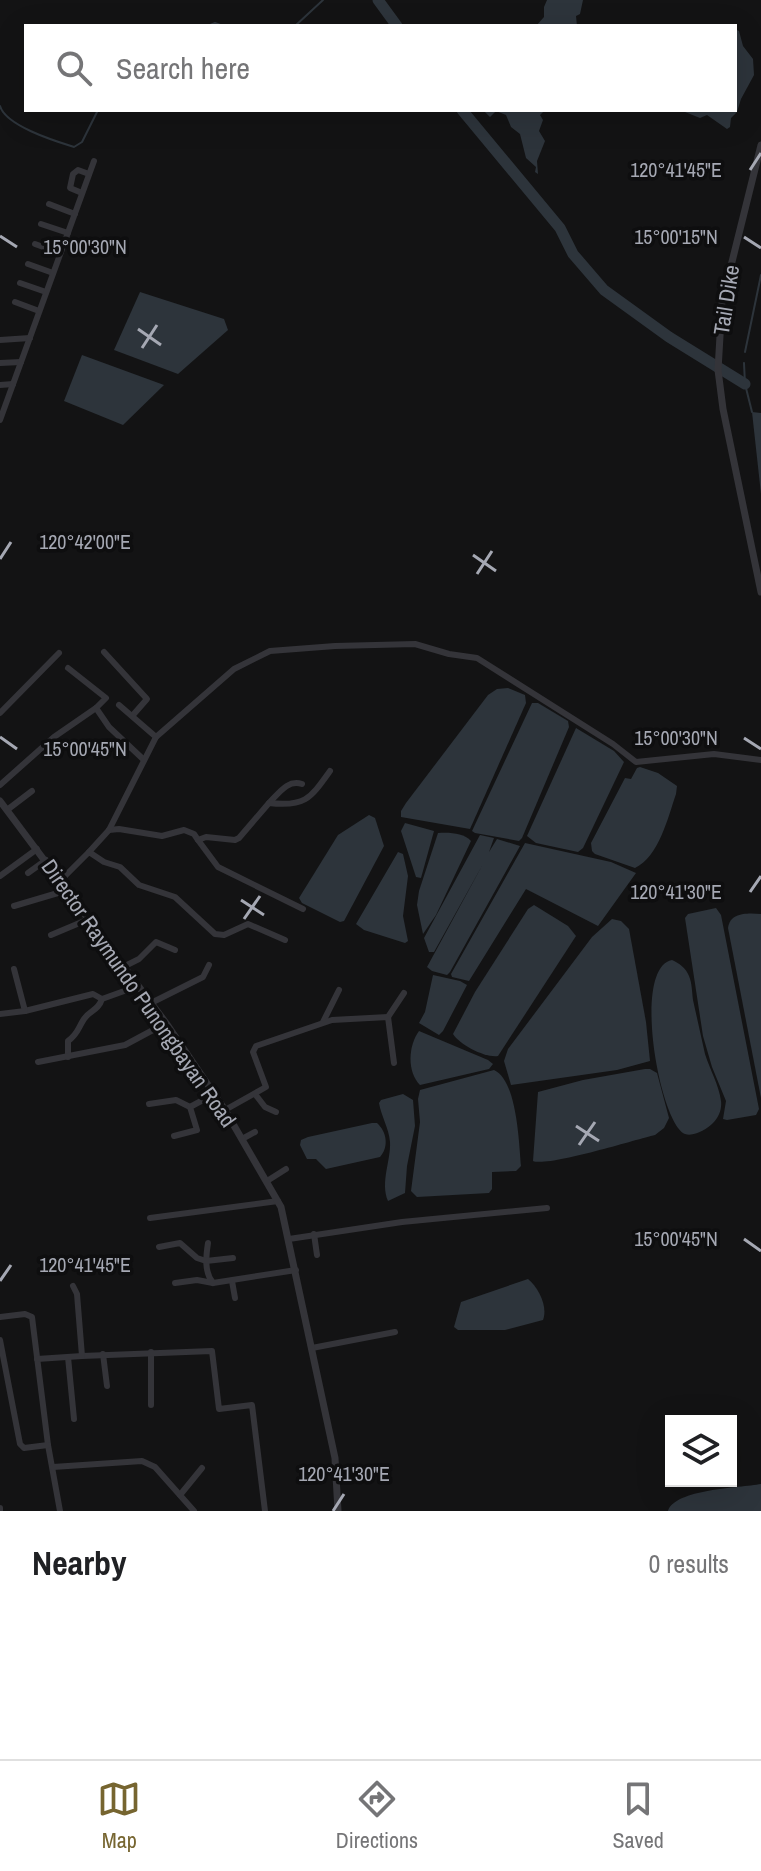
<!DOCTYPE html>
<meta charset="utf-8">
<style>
:root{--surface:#fff;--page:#f6f6f6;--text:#202124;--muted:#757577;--line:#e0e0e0;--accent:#766530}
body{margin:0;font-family:"Archivo Narrow",sans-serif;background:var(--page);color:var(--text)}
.controls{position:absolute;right:24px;bottom:24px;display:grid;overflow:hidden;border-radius:0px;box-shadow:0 8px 32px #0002}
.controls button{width:72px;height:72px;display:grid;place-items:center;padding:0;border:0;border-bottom:2px solid var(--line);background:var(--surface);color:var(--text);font:40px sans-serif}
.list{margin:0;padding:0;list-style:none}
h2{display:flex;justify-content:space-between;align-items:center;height:104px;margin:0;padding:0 32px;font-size:34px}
h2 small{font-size:26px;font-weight:400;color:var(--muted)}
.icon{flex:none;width:44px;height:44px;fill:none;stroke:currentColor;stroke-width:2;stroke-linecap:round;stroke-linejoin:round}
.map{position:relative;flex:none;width:761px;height:1511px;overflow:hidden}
.search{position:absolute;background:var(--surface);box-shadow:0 8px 32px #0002;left:24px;right:24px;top:24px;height:88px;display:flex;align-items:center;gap:20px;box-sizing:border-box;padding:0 28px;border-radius:0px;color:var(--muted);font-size:30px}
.sheet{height:248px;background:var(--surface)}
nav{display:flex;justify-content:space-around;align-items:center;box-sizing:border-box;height:112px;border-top:2px solid var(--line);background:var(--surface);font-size:22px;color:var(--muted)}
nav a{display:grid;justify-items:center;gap:4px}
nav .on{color:var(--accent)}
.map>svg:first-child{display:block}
.water{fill:#2d343b}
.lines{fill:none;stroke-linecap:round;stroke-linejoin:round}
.stream{stroke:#2d343b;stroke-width:2}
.river{stroke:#2d343b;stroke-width:11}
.minor{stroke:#343439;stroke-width:6}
.tertiary{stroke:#343439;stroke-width:7}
.ticks{fill:none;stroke:#a5a8b3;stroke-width:3}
.labels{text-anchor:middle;stroke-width:7;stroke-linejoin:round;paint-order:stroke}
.street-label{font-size:22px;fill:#a5a8b3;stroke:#0e0e0f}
.ticks-label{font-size:20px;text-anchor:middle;fill:#a5a8b3;stroke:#0e0e0f;stroke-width:7;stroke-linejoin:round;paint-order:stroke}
</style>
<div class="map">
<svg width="761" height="1511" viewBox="0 0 761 1511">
<rect width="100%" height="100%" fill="#131314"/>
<g class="water">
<path d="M547 0H583L580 14 576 16 577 26H536L544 17V7Z"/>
<path d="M735 29 739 31 743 46 753 59 754 75 741 99 737 112 731 118 730 127 727 129 707 115 700 118 685 112 668 111 735 110Z"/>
<path d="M483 110H545L540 115 543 120 539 131 545 141 537 161 538 174 535 172 536 167 526 158 520 134 511 127 506 115 496 111 490 117Z"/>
<path d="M140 292 224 319 228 330 178 374 114 350Z"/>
<path d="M82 355 164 385 123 425 64 401Z"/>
<path d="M752 412 761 413V494Z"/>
<path d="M508 688 525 695 526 703 470 829 401 817V811L406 803 488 695 497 689Z"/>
<path d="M532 703H538L568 721 569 727 522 838 519 841 475 833 472 831Z"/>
<path d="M576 728 614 751 624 762 583 848 578 852 536 843 527 836Z"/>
<path d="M640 767 658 773 677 786 676 794C668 817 659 857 635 868L595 854 592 851 591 843 625 778 631 779 637 768Z"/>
<path d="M369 815 375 818 384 846 344 921 340 922 302 903 299 898 338 835Z"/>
<path d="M405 823 434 831 421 878 416 877 401 831Z"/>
<path d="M438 833C449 832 464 833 471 841L436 915 423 934 417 905 419 891Z"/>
<path d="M480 835 494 838 489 852 497 839 520 846 450 972 447 975 432 971 427 967 483 864 434 952H429L424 938Z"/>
<path d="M525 843 611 862 636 873 598 926 526 889 469 981 452 977 451 974Z"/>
<path d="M398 852 403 854 408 876 403 916 408 941 405 943 364 930 356 924Z"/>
<path d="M534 905 568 926 576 936 498 1056C485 1058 460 1045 453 1034L475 992 528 909Z"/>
<path d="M716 908 721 915 759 1109 756 1115 727 1120 723 1119 726 1101 712 1067 703 1036 685 918 688 914Z"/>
<path d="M761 914V1098L728 928C730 912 748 913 761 914Z"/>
<path d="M612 919 621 921 629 929 646 1022 650 1061 617 1070 511 1085 504 1061 508 1049 592 937Z"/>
<path d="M672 960C679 963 686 968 689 976 692 983 692 992 693 1000 697 1018 701 1036 705 1054 710 1070 719 1085 721 1101 722 1109 719 1117 713 1123 707 1129 694 1137 685 1134 660 1124 631 968 672 960Z"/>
<path d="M433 975 460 981 467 985 443 1031 439 1035 419 1023 425 1012Z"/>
<path d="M419 1031 488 1060 493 1064 489 1069 420 1085C407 1072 408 1046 419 1031Z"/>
<path d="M645 1069H650L657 1073 669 1118 664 1128 655 1135C634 1140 548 1167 533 1161L538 1092 583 1080Z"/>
<path d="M494 1070C517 1080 519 1143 521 1166L516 1171 492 1172V1189L489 1193 417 1197 411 1191 420 1122 418 1099 420 1090Z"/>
<path d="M403 1094 413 1100 415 1126 407 1166 405 1193 388 1201C380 1182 391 1161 390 1142 389 1128 381 1116 379 1103L381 1100Z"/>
<path d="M372 1123H377C387 1132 389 1147 380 1157L326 1169 316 1159H307L300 1145 301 1140 308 1137Z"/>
<path d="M528 1279C539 1288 548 1307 543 1320L505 1330H458L454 1327 461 1302Z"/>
<path d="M761 1484V1511H668C675 1489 739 1488 761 1484Z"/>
</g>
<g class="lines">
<g class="stream">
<path d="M208 26 215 23 223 26"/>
<path d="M295 26 323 0"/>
<path d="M0 106C6 126 55 141 74 147L82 142 98 110"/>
<path d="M745 352 761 275"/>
<path d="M744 363 745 384 752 412"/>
</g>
<g class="river">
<path d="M378 0 397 26"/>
<path d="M462 110 560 228 573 254 604 290 669 337 745 384"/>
</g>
<g class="minor">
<path d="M82 193 70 188 73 174 78 170 89 174"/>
<path d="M49 204 75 214"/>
<path d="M41 224 68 233"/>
<path d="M35 244 60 253"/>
<path d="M28 264 53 273"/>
<path d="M20 283 46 292"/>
<path d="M15 302 39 311"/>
<path d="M0 340 30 338"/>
<path d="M0 363 21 362"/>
<path d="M0 385 13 384"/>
<path d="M0 420 94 161"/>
<path d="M104 652 147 699 133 715"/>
<path d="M68 668 106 698 96 708"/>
<path d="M119 705 156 737"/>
<path d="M0 713 59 653"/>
<path d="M0 785 54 737 96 708 109 727 144 760"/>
<path d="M269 803C279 793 288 779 302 784"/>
<path d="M7 810 32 791"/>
<path d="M109 830 119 829 162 836 184 830 194 834 198 840"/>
<path d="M89 852 109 830 156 737 234 669 270 651 335 646 415 644 449 654 477 658 613 744 636 762 714 754 761 760"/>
<path d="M28 873 46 860"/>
<path d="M0 876 37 849"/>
<path d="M61 880 89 852 104 862 120 867 139 885 175 897 215 934 224 935 248 924 285 940"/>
<path d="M14 906 68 890"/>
<path d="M303 909 218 867 198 840 206 837 235 840 239 838 269 803C305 807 310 799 330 771"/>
<path d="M51 935 89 919"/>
<path d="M125 966 139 959 156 942 175 950"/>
<path d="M14 969 25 1011 93 994 102 999"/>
<path d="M151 1003 203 977 209 965"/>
<path d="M0 1014 25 1011"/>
<path d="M388 1017 404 993"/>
<path d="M323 1022 339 990"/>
<path d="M68 1057V1041C78 1034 78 1028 84 1019 90 1010 98 1011 102 999L138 986"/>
<path d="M38 1062 125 1045 166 1023"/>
<path d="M255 1094 265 1107 276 1112"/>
<path d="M149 1104 176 1100 190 1107"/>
<path d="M225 1110 266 1087 253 1052 256 1046 332 1020 388 1017 394 1063"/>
<path d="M174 1136 197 1130 190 1107 214 1094"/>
<path d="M242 1139 255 1132"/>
<path d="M267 1181 286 1169"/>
<path d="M150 1218 278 1201"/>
<path d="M314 1234 317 1255"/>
<path d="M289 1239 402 1222 547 1208"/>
<path d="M208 1243C206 1256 204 1272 213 1283"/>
<path d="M159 1247 180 1243 197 1258 206 1261 233 1258"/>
<path d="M232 1281 235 1298"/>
<path d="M175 1283 197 1280 213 1283 296 1270"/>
<path d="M0 1317 25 1314 32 1317 48 1445 60 1511"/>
<path d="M0 1340 20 1444 24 1448 48 1445"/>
<path d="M312 1348 395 1332"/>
<path d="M151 1352V1405"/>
<path d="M103 1354 107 1386"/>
<path d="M82 1356 212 1351 219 1409 252 1405 265 1511"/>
<path d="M68 1357 74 1419"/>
<path d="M37 1359 82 1356 77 1294 73 1286"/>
<path d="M53 1467 142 1461 155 1467 194 1511"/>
<path d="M180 1495 202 1468"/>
<path d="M0 1508V1511"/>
</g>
<g class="tertiary">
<path d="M761 145 722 302 718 370 723 409 761 592"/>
<path d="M0 801 166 1023 225 1110 281 1207 335 1458 338 1511"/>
</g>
</g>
<path class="ticks" d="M750 170 761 153M0 236 17 247M744 237 761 248M138 329 161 345M142 348 157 325M473 555 496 571M0 559 11 542M477 574 492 551M0 737 17 749M744 738 761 749M750 892 761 876M241 900 264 915M244 919 260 896M576 1126 599 1141M579 1145 595 1122M744 1239 761 1251M0 1281 11 1265M333 1511 344 1494"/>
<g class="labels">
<g class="street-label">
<text transform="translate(726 300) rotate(-81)" y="8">Tail Dike</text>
<text transform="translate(139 993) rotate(55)" y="8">Director Raymundo Punongbayan Road</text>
</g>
</g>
<g class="ticks-label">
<text x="676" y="177">120°41'45"E</text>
<text x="676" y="244">15°00'15"N</text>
<text x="85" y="254">15°00'30"N</text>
<text x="85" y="549">120°42'00"E</text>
<text x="676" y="745">15°00'30"N</text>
<text x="85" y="756">15°00'45"N</text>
<text x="676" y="899">120°41'30"E</text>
<text x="676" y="1246">15°00'45"N</text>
<text x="85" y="1272">120°41'45"E</text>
<text x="344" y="1481">120°41'30"E</text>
</g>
</svg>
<div class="controls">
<button><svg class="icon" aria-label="layers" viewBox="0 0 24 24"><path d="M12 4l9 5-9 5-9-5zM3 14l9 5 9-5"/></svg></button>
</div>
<div class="search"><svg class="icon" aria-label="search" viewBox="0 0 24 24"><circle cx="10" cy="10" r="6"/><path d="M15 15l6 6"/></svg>Search here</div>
</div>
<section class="sheet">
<h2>Nearby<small>0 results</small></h2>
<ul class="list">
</ul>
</section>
<nav>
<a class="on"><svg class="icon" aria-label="map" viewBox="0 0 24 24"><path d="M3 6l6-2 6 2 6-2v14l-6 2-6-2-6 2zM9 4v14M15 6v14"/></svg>Map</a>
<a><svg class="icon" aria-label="directions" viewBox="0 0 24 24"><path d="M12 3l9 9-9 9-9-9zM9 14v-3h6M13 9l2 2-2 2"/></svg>Directions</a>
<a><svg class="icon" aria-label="saved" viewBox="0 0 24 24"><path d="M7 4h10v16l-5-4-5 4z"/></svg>Saved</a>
</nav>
